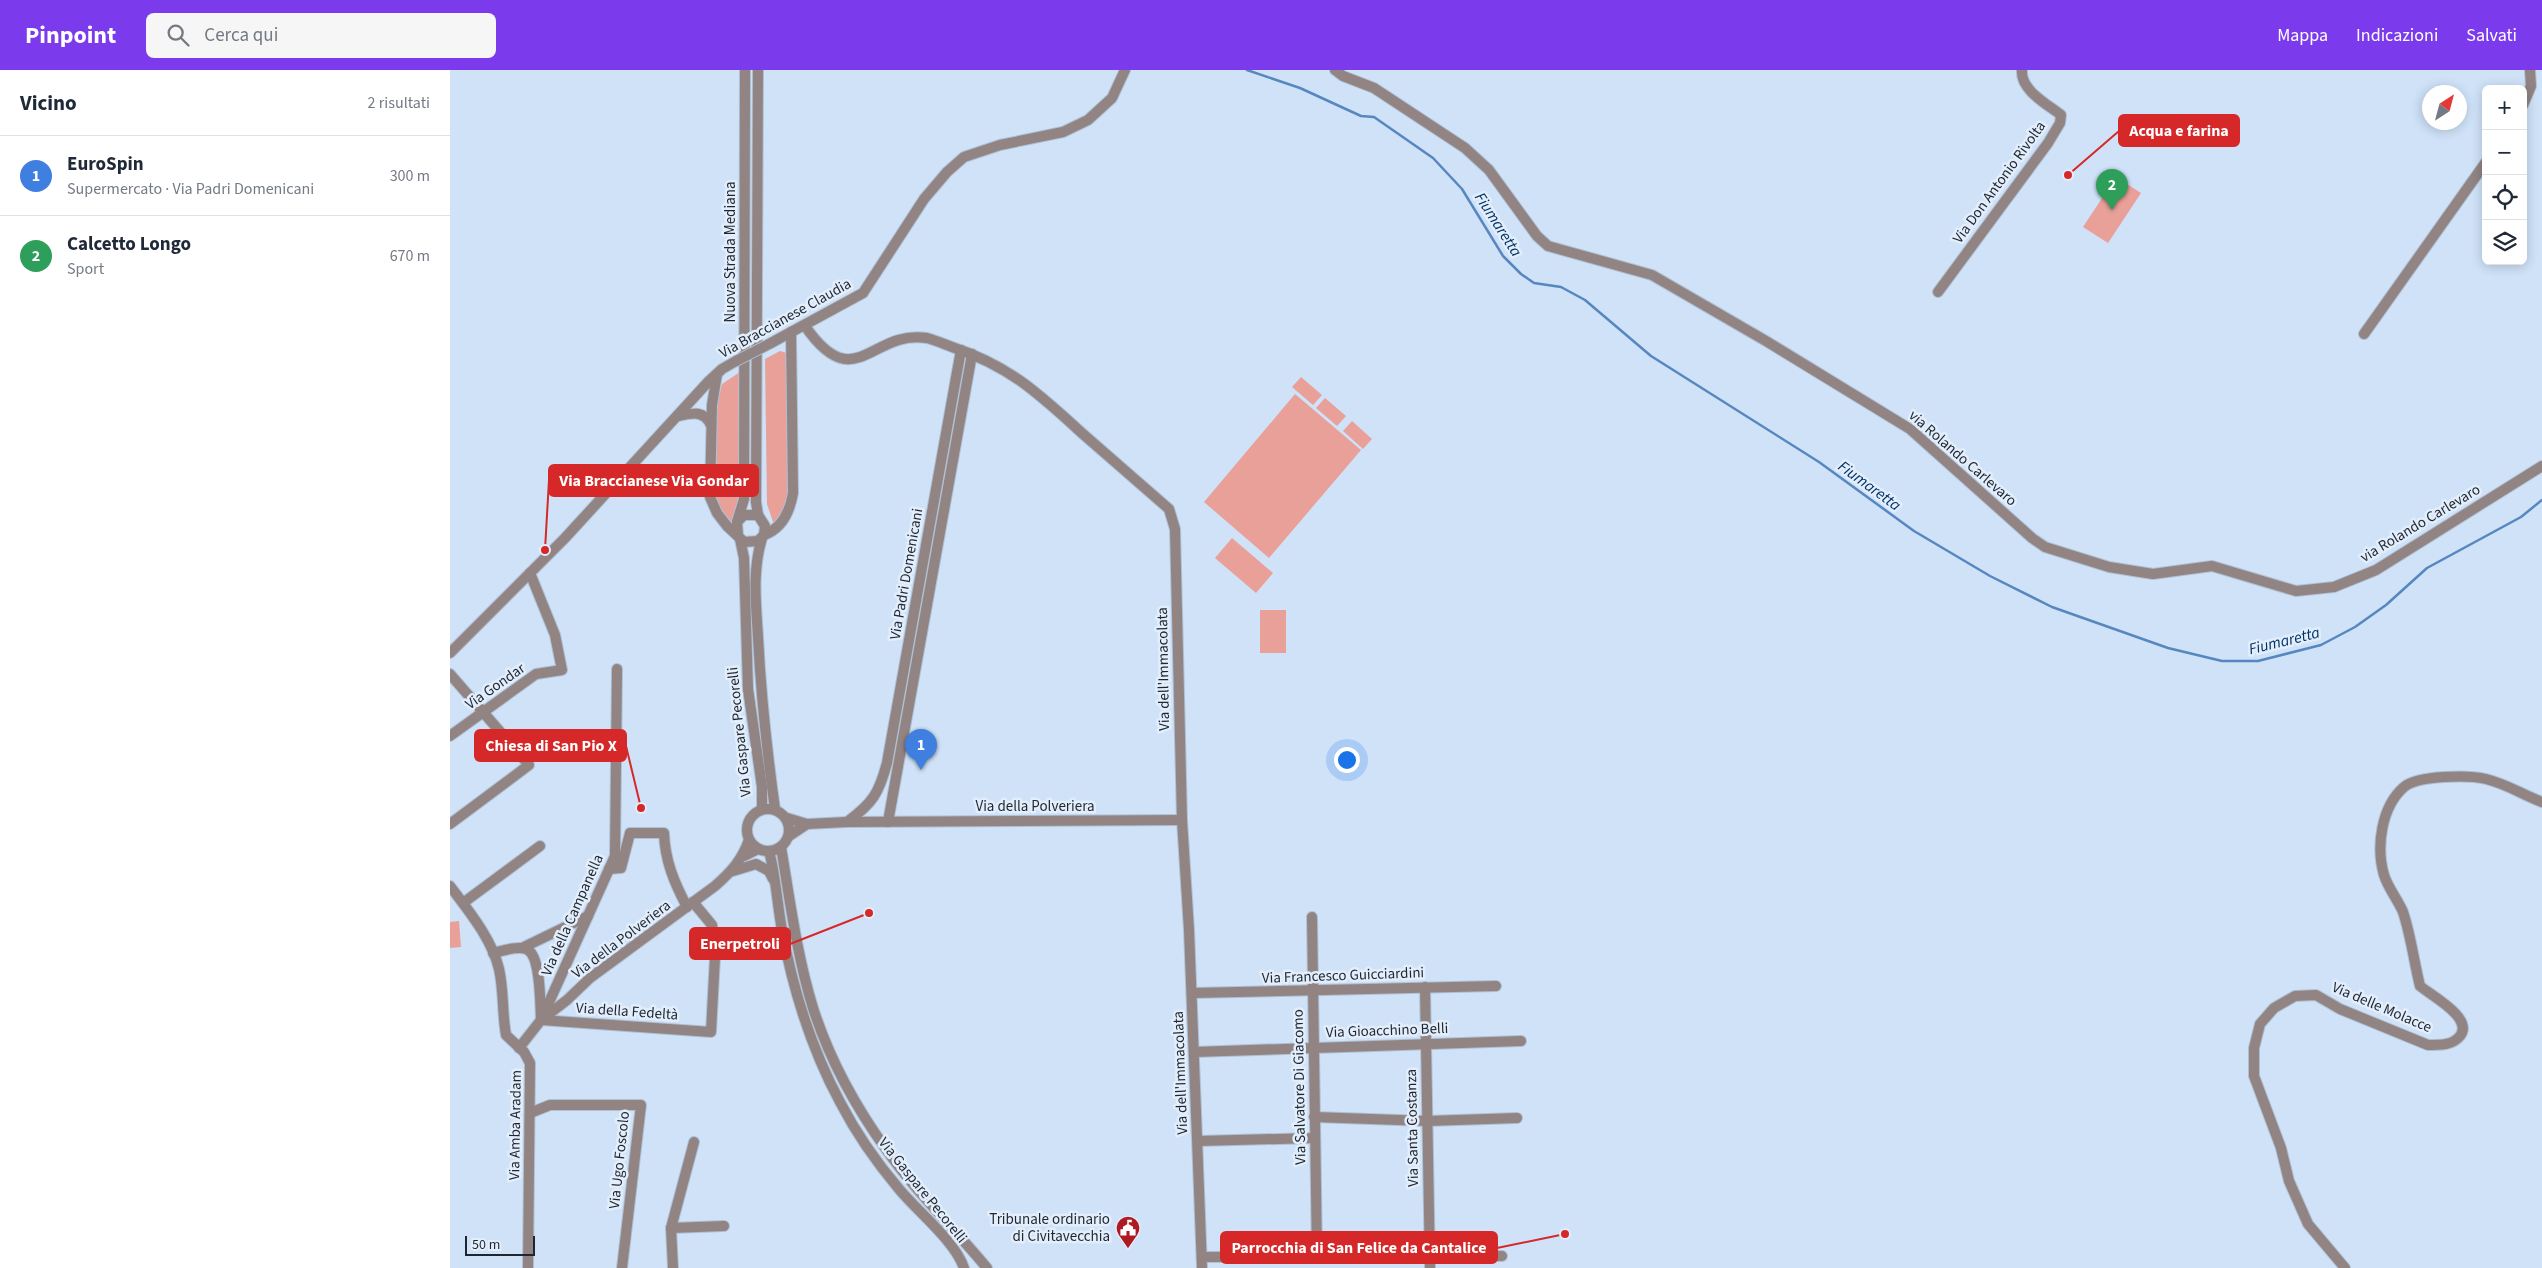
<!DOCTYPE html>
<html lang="it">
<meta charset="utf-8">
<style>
:root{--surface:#fff;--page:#f6f6f7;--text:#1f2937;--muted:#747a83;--line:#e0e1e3;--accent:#7c3aed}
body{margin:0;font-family:"Source Sans 3",sans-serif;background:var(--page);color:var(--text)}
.controls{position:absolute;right:15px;top:15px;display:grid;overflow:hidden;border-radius:8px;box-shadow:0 2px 12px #0003}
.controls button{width:45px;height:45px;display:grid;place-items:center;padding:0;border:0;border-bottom:1px solid var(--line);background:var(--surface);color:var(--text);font:25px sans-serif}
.compass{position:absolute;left:1972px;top:15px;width:45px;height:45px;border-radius:50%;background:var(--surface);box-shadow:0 2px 12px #0003;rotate:36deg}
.scale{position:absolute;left:15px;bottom:12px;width:70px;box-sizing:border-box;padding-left:5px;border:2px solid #1f262f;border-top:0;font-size:14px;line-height:18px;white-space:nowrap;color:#1f262f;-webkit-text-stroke:4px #e3eefc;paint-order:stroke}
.you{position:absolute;left:896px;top:689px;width:18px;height:18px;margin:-12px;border:4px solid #fff;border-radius:50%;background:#1a73e8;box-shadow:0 0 0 8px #1a73e833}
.badge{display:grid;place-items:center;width:32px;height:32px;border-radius:50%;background:var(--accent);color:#fff;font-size:16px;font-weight:700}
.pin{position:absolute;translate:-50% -41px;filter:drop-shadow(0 1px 2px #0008)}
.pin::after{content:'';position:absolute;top:26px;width:18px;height:15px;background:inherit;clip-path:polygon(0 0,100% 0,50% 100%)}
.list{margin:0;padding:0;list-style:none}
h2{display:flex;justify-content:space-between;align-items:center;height:65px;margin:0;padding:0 20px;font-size:21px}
h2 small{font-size:16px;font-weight:400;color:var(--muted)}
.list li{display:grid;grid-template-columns:32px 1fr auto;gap:15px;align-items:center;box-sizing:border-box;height:80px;padding:0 20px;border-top:1px solid var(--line)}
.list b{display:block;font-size:19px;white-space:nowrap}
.list p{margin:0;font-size:16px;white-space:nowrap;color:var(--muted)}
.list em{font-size:16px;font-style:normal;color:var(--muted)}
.icon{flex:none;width:28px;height:28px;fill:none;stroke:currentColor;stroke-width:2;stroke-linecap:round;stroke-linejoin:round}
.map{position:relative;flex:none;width:2092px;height:1198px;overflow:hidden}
header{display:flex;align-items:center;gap:30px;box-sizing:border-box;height:70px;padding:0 25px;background:var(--accent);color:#fff}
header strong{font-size:24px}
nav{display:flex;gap:28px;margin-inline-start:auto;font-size:18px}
.search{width:350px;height:45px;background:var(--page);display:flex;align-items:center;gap:12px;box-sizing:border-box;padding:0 18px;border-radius:8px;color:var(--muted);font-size:19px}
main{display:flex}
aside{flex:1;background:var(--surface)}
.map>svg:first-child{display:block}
.green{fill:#e8a099}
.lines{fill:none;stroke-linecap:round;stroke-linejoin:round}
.stream{stroke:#5787bf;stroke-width:2.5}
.minor-casing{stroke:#afc0d4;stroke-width:12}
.tertiary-casing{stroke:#afc0d4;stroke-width:12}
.minor{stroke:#918482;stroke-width:10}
.tertiary{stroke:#918482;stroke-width:10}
.tertiary-bridge-casing{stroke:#afc0d4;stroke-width:12;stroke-linecap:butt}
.tertiary-bridge{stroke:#918482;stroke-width:10}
.labels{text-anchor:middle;stroke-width:5;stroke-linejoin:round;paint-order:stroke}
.street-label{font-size:15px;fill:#1f262f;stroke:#e3eefc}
.poi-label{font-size:15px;fill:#1f262f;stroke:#e3eefc;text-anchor:end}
.water-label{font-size:16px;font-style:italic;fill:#003265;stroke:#e3eefc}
.leader{fill:none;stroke:#d62828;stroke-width:2}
.callout-dot{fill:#d62828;stroke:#e3eefc;stroke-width:2}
.callout{fill:#d62828;stroke:#d62828;stroke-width:2}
.callout-label{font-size:16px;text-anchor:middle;font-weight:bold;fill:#fff}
</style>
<header>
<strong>Pinpoint</strong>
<div class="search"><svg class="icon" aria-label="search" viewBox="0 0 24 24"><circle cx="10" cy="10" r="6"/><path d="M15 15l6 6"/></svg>Cerca qui</div>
<nav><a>Mappa</a><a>Indicazioni</a><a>Salvati</a></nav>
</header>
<main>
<aside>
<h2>Vicino<small>2 risultati</small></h2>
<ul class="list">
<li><span class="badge" style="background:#3f7fe0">1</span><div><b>EuroSpin</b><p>Supermercato · Via Padri Domenicani</p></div><em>300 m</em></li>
<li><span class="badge" style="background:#2e9e5b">2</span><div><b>Calcetto Longo</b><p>Sport</p></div><em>670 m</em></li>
</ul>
</aside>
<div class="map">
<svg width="2092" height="1198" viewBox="0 0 2092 1198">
<rect width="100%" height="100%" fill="#cfe2f8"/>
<g class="green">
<path d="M1666 107 1691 123 1658 173 1633 157Z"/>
<path d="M330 281 337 283 339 421 337 437 324 455 317 434 315 289Z"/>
<path d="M290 302V429L283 458 267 435 266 427 267 335 272 314Z"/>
<path d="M851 307 872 325 863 335 842 317Z"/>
<path d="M845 324 911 380 819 488 754 432Z"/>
<path d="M875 328 896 346 887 356 866 338Z"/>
<path d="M902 351 922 369 913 379 893 361Z"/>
<path d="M782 468 823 503 806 523 765 488Z"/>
<rect x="810" y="540" width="26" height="43"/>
<path d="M9 851 11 877 0 878V852Z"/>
</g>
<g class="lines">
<path class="stream" d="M797 0 850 18 911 46 924 47 983 88 1012 119 1053 186 1071 204 1084 213 1111 217 1135 230 1201 286 1369 392 1464 461 1540 506 1602 537 1718 578 1772 591H1808L1871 575 1905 557 1936 535 1977 498 2071 447 2092 430"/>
<defs>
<g id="minor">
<path d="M885 0 893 6 924 18 1015 78 1039 100 1087 166 1098 176 1202 205 1316 271 1460 359 1582 468 1595 477 1659 497 1703 504 1762 496 1846 521 1884 517 1926 500 2092 396"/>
<path d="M2073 35 2081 16 2080 0"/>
<path d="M1488 222 1598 73 1610 53 1611 45C1597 34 1570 20 1572 0"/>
<path d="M355 256C405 328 421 259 477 268 485 270 494 274 502 277 560 296 589 324 633 364 662 389 690 414 719 439L725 459 732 750 739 860 752 1198"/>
<path d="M1914 264 2036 92"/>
<path d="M0 604 79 695 0 754"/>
<path d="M0 666 86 604 112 600 105 565 80 503"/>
<path d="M337 748 357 754 397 752 732 750"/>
<path d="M397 752C423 733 429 723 437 693L511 280"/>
<path d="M438 752 522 284"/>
<path d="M339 766 357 754"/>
<path d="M294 786 308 779"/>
<path d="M159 799 171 798 180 763H214C215 791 224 812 237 837"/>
<path d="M0 816C18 840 42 869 49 899 54 921 52 943 56 965L74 982 80 993 78 1198"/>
<path d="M13 833 90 776"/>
<path d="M862 847 867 1186"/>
<path d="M72 878 138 846"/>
<path d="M43 883C51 881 70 875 78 880 91 888 90 933 91 949"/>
<path d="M975 917 980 1198"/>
<path d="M742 923 1046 916"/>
<path d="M91 950 165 786 167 599"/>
<path d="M91 950 261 962 265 887 262 855 243 832"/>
<path d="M69 978 91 950 117 930 140 908 265 816C281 802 292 790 299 770"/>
<path d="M744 982 1071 971"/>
<path d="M80 1043 100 1035H191L172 1198"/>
<path d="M864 1047 977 1051 1067 1048"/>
<path d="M748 1071 864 1068"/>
<path d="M221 1158 274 1156"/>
<path d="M752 1187 1052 1186"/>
<path d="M223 1198 221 1158 244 1072"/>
<path d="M1895 1198 1858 1154 1839 1111 1831 1078 1804 1006V978L1810 954 1824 938 1845 926 1866 925 1890 939 1978 975C1989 975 2002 976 2010 966 2024 948 1982 926 1970 916 1964 892 1961 866 1953 842 1948 830 1938 818 1934 805 1926 777 1931 737 1954 717 1968 705 2019 705 2036 709 2057 714 2073 725 2092 732"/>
</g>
<g id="tertiary">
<path d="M321 273 413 223 474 129 497 102 514 87 550 75 613 62 638 50 662 28 675 0"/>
<path d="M267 304 262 335 260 427 267 443 277 456 294 472 308 471 314 465 315 456 308 445H294L287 452 288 465"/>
<path d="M228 346C242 343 254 340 261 355"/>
<path d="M308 445 306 432 308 0"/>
<path d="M287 452 294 429 295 0"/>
<path d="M314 465C333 458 340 441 343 423L341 262"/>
<path d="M312 468C302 501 306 534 308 567 311 625 317 682 325 739"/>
<path d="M290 469 294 488 298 619 312 717V739"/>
<path d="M0 583 115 468 258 312 272 299 286 291"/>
<circle cx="318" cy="760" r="21"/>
<path d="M331 777C340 831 347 886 363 938 379 988 405 1036 436 1079 466 1122 504 1158 537 1198"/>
<path d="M319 781C326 807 327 833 332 860 343 920 361 978 390 1032 406 1063 427 1093 449 1119 468 1142 505 1171 514 1198"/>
<path d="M283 801 306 794 319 801 323 809"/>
</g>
</defs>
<use href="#minor" class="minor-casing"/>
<use href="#tertiary" class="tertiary-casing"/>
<use href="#minor" class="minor"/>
<use href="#tertiary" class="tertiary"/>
<defs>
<path id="tertiary-bridge" d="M286 291 321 273"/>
</defs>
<use href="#tertiary-bridge" class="tertiary-bridge-casing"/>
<use href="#tertiary-bridge" class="tertiary-bridge"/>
</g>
<defs>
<symbol id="civic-pin" viewBox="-11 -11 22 30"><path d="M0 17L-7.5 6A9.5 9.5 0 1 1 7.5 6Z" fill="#ad1a22" stroke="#e3eefc"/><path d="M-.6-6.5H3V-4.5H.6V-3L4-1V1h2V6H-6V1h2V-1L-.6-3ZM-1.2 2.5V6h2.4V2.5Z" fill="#fff"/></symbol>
</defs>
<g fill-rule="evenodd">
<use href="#civic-pin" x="664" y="1144" width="28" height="38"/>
</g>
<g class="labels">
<g class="street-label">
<text transform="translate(1549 112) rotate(-54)" y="5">Via Don Antonio Rivolta</text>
<text transform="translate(280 182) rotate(-90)" y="5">Nuova Strada Mediana</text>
<text transform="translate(335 248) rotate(-29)" y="5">Via Braccianese Claudia</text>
<text transform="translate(1513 388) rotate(41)" y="5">via Rolando Carlevaro</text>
<text transform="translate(1970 453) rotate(-31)" y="5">via Rolando Carlevaro</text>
<text transform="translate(456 504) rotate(-80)" y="5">Via Padri Domenicani</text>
<text transform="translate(713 599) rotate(-91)" y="5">Via dell'Immacolata</text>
<text transform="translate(45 616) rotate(-35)" y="5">Via Gondar</text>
<text transform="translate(289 662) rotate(-96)" y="5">Via Gaspare Pecorelli</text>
<text x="585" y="741">Via della Polveriera</text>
<text transform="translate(122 845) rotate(-66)" y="5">Via della Campanella</text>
<text transform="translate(171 869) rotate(-37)" y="5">Via della Polveriera</text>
<text transform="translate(893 905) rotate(-2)" y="5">Via Francesco Guicciardini</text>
<text transform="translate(1932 937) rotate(23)" y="5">Via delle Molacce</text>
<text transform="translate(177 941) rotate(4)" y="5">Via della Fedeltà</text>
<text transform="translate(937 960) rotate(-2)" y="5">Via Gioacchino Belli</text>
<text transform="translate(730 1003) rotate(-92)" y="5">Via dell'Immacolata</text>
<text transform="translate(849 1017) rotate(-91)" y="5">Via Salvatore Di Giacomo</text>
<text transform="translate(65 1055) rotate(-89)" y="5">Via Amba Aradam</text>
<text transform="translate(962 1058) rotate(-91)" y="5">Via Santa Costanza</text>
<text transform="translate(169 1090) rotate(-84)" y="5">Via Ugo Foscolo</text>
<text transform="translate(473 1120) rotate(51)" y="5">Via Gaspare Pecorelli</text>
</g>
<g class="poi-label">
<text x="660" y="1154">Tribunale ordinario<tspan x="660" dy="17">di Civitavecchia</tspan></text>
</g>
<g class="water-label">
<text transform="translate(1049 154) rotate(57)" y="6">Fiumaretta</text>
<text transform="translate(1420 415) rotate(36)" y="6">Fiumaretta</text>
<text transform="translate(1834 570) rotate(-14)" y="6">Fiumaretta</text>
</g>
</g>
<path class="leader" d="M1618 105L1669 61M95 480L99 410M191 738L176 676M419 843L340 874M1115 1164L1047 1178"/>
<g class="callout-dot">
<circle cx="1618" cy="105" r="5"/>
<circle cx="95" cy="480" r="5"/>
<circle cx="191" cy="738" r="5"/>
<circle cx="419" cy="843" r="5"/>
<circle cx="1115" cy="1164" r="5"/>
</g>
<g class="callout">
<rect x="1669" y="45" width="120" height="31" rx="5"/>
<rect x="99" y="395" width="209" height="31" rx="5"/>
<rect x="25" y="660" width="151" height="31" rx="5"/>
<rect x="240" y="858" width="100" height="31" rx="5"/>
<rect x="771" y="1162" width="276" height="31" rx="5"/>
</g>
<g class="callout-label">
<text x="1729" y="66">Acqua e farina</text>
<text x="204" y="416">Via Braccianese Via Gondar</text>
<text x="101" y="681">Chiesa di San Pio X</text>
<text x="290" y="879">Enerpetroli</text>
<text x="909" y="1183">Parrocchia di San Felice da Cantalice</text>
</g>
</svg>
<div class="controls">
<button>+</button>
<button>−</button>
<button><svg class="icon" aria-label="locate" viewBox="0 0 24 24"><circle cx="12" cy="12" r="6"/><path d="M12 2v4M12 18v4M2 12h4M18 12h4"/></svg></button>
<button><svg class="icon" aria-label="layers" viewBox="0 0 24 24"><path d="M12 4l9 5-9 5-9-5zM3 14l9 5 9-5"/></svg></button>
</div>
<svg class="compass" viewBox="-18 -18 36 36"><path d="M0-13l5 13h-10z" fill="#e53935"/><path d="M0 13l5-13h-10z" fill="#747a83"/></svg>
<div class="scale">50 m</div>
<div class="you"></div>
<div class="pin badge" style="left:471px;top:700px;background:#3f7fe0">1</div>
<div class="pin badge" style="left:1662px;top:140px;background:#2e9e5b">2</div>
</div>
</main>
